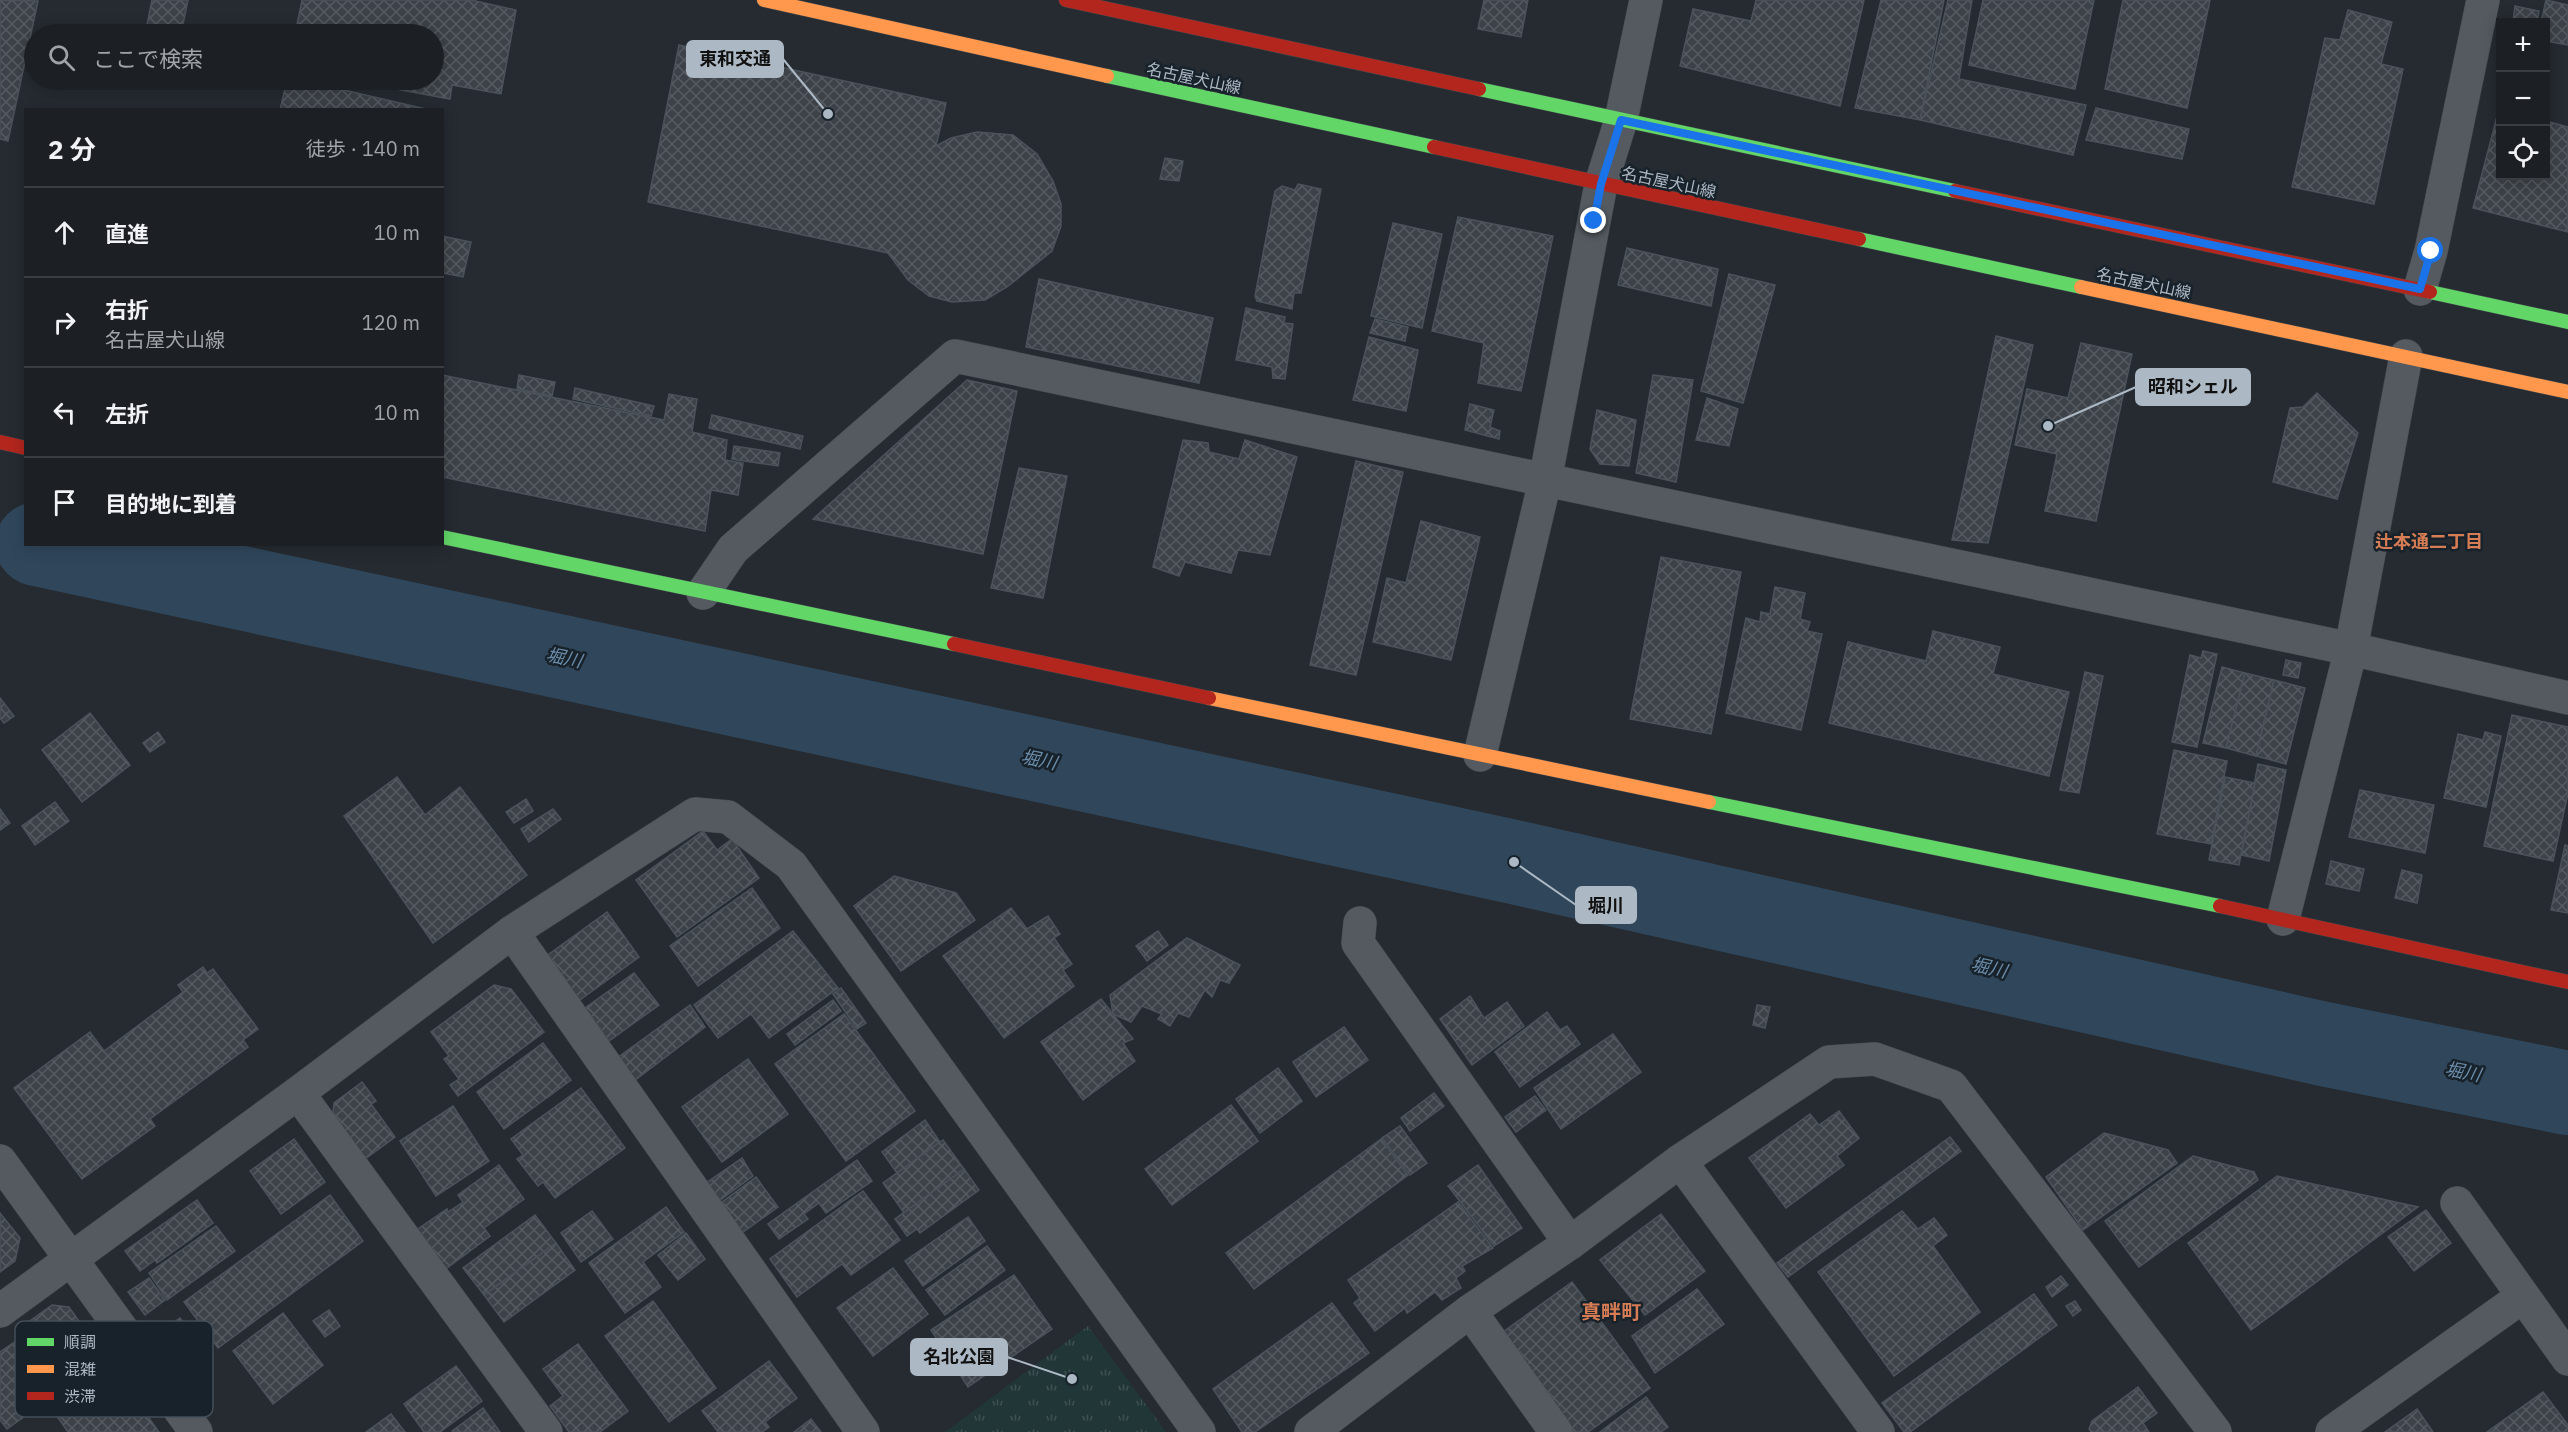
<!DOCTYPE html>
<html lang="ja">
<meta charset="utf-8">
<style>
:root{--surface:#1c2025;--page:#292d32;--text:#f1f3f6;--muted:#a0a3a7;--line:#3a3e42}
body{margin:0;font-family:"IBM Plex Sans","Noto Sans JP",sans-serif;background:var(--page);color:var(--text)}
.controls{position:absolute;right:18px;top:18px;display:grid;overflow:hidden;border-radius:0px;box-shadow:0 3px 15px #0003}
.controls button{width:54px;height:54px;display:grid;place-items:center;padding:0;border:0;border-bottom:2px solid var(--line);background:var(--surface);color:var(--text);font:30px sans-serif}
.stop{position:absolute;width:18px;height:18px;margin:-14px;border:4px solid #1a73e8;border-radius:50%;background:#fff}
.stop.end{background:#1a73e8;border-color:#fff;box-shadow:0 2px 6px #0008}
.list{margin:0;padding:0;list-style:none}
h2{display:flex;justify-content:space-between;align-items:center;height:78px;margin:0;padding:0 24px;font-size:26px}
h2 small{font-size:20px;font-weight:400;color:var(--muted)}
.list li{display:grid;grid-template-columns:39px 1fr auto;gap:18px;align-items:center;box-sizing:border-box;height:90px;padding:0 24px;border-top:2px solid var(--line)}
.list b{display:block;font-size:22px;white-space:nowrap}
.list p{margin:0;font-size:20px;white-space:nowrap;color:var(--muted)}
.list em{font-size:20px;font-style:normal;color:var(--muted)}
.icon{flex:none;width:33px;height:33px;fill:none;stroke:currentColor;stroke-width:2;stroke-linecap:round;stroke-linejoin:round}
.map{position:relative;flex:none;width:2568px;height:1432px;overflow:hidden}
.search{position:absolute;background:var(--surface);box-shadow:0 3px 15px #0003;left:24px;top:24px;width:420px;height:66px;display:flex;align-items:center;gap:15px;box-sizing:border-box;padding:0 21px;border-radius:33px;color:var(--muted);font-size:22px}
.panel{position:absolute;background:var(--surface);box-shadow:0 3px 15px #0003;left:24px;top:108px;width:420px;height:438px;border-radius:0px}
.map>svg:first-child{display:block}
.park{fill:url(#park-tufts)}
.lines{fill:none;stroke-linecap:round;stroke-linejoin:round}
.river{stroke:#30475b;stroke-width:84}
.building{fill:url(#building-cross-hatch);stroke:#4b525a;stroke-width:1.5}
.street-casing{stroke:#42474c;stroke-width:34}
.fast-casing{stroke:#42474c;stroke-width:15}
.slow-casing{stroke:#42474c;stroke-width:15}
.jam-casing{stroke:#42474c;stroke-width:15}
.street{stroke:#545a60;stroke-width:33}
.fast{stroke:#63d668;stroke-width:14}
.slow{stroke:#ff974d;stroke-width:14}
.jam{stroke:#b3261e;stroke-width:14}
.route{stroke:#1a73e8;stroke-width:8}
.labels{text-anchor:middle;stroke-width:5;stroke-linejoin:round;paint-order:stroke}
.street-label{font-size:16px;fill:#acb8c4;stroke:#18222b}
.neighbourhood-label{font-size:18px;font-weight:bold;fill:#d67d55;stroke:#18222b}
.water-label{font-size:18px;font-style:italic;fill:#6b8daa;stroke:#18222b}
.quarter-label{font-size:20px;font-weight:bold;fill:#d67d55;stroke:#18222b}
.key{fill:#18222b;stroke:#444f59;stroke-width:1.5}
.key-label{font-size:16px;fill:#acb8c4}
.leader{fill:none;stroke:#acb8c4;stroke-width:2}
.callout-dot{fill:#acb8c4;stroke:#18222b;stroke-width:2}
.callout{fill:#acb8c4;stroke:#acb8c4;stroke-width:2}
.callout-label{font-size:18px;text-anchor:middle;font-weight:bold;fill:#111}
</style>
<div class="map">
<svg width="2568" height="1432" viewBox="0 0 2568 1432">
<defs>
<pattern id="park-tufts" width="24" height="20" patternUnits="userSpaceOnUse" patternTransform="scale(1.5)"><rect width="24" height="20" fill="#213637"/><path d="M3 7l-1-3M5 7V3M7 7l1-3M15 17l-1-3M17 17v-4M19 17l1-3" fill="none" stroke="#3f5152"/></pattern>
<pattern id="building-cross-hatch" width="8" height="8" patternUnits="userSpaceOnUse" patternTransform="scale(1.5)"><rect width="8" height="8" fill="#3c4248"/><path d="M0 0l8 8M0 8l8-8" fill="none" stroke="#565b61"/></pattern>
</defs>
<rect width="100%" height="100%" fill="#252b31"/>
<path class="park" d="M1088 1326 1166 1432H945Z"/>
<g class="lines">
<path class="river" d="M37 544 1514 862 2324 1044 2568 1093"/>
</g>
<g class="building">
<path d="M0 0 38 1 8 141 0 139Z"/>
<path d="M152 0H188L181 34H145Z"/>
<path d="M302 0H471L516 10 501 94 452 85 450 99 348 80H434V34H295Z"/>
<path d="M1484 0H1528L1521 37 1478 29Z"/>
<path d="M1756 0H1864L1840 106 1680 66 1693 9 1751 21Z"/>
<path d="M1881 0H1944L1920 120 1855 108Z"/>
<path d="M1948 0H1972L1959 79 2086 105 2073 155 1920 120Z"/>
<path d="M1983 0H2094L2075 89 1969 65Z"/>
<path d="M2123 0H2210L2187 108 2105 89Z"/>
<path d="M2546 0 2568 5V45L2546 41V22H2541Z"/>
<path d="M2515 6 2539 11 2537 22H2513Z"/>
<path d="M2348 10 2392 22 2381 64 2403 69 2374 204 2292 187 2325 38 2340 40Z"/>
<path d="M679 45 946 103 936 146 951 138 977 132 1013 135 1037 154 1053 181 1061 204V226L1052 251 1007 287 985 300 952 302 929 296 908 280 888 253 648 202Z"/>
<path d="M136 80H172L171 85Z"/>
<path d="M287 80H301L430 110H280Z"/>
<path d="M2096 108 2189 129 2182 159 2086 140Z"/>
<path d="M2499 109 2500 176H2546V121L2568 127V232L2473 208Z"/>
<path d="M1165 158 1183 161 1179 181 1160 179Z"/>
<path d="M1298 184 1321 189 1301 293H1294L1292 309 1257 301 1255 296 1275 191 1282 186 1295 190Z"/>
<path d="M1458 217 1553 236 1521 391 1478 383 1484 343 1432 331Z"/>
<path d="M1393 223 1442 234 1422 328 1371 316Z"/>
<path d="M442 236 471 242 463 277 442 273Z"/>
<path d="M1627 248 1718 269 1711 306 1618 285Z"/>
<path d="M1729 274 1775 285 1743 403 1701 391Z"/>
<path d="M1039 279 1213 318 1199 383 1026 347Z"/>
<path d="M1246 308 1285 317 1284 323 1293 324 1285 379 1273 378 1272 367 1236 360Z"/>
<path d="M1375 319 1408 327 1405 341 1370 333Z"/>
<path d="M1996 336 2033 345 1988 543 1952 540Z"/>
<path d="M1369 337 1418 350 1406 411 1353 400Z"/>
<path d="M2081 343 2132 354 2096 521 2045 511 2057 454 2015 445 2027 389 2068 398Z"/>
<path d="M442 375 664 420 669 394 697 399 692 432 727 440 725 460 743 463 738 495 711 490 705 531 442 477Z"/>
<path d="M519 375 555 382 552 396 517 389Z"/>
<path d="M1653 375 1693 380 1676 482 1636 473Z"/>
<path d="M967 380 1017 391 983 554 813 519Z"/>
<path d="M575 388 654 406 651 416 573 399Z"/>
<path d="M2317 393 2358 433 2337 499 2273 482 2290 408 2303 407Z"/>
<path d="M1707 398 1738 409 1729 446 1696 440Z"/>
<path d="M1470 404 1494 410 1490 427 1500 431 1499 439 1465 430Z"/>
<path d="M1597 410 1636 420 1629 466 1600 464 1590 449Z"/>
<path d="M712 415 803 436 800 449 709 428Z"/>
<path d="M1183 440 1208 443 1209 452 1239 459 1245 440 1297 457 1270 555 1238 550 1231 573 1185 562 1179 576 1153 567Z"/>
<path d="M734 446 780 453 778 466 732 459Z"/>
<path d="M1356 461 1403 472 1356 675 1310 665Z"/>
<path d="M1019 468 1067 476 1043 598 991 588Z"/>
<path d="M1421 521 1480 537 1451 660 1373 642 1387 578 1406 583Z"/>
<path d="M1661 557 1741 572 1711 734 1630 719Z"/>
<path d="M1775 587 1805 593 1800 619 1810 622 1807 631 1822 634 1801 730 1726 713 1746 618 1760 622 1761 612 1770 614Z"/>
<path d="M1933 631 2000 647 1993 674 2069 692 2049 776 1829 723 1848 642 1926 661Z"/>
<path d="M2203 651 2217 654 2197 747 2172 742 2190 655 2201 658Z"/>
<path d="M2286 660 2301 663 2298 678 2283 675Z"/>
<path d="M2222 667 2245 673 2226 748 2203 743Z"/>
<path d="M2085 672 2103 676 2079 793 2060 790Z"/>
<path d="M2245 673 2274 680 2256 756 2226 748Z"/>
<path d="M2274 680 2305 688 2286 764 2256 756Z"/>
<path d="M0 698 14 716 4 723 0 718Z"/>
<path d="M90 713 130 765 82 802 42 750Z"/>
<path d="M2512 715 2568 727V793L2553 861 2484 846Z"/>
<path d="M158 732 165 742 150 752 143 743Z"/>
<path d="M2485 732 2501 736 2486 807 2444 798 2458 734 2483 740Z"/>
<path d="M2174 750 2227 761 2211 844 2157 834Z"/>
<path d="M2258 764 2286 770 2269 861 2241 855Z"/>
<path d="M397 777 425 815 460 787 527 875 433 943 344 816Z"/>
<path d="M2225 777 2255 783 2239 865 2209 860Z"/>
<path d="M2360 790 2434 805 2425 853 2349 837Z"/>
<path d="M526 799 533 811 514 823 506 812Z"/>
<path d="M55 802 69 821 35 845 22 826Z"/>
<path d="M0 809 10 823 0 830Z"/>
<path d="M553 809 561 819 529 842 521 829Z"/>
<path d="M703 831 717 850 732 839 759 878 677 937 636 880Z"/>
<path d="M2565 845 2568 846V913L2551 910Z"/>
<path d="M2331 861 2364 869 2359 891 2326 884Z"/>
<path d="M2402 870 2422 875 2417 903 2395 898Z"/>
<path d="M894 876 956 893 975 920 901 971 854 906Z"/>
<path d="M752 888 780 928 698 986 670 946Z"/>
<path d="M1011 908 1027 929 1048 916 1060 934 1054 938 1072 964 1063 970 1074 986 1004 1038 943 956Z"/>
<path d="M607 912 639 957 573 1005 541 960Z"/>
<path d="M793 931 838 988 769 1038 751 1014 718 1038 694 1005Z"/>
<path d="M1158 931 1168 945 1147 961 1136 946Z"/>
<path d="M1187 938 1240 965 1229 983 1220 980 1212 997 1205 990 1189 1017 1178 1013 1170 1026 1158 1019 1162 1014 1142 1006 1131 1022 1113 1014 1110 995Z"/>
<path d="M203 967 207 973 213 969 258 1029 243 1040 248 1047 150 1119 155 1126 82 1179 14 1088 90 1032 104 1051 183 992 178 985Z"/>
<path d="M634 973 659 1005 609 1041 585 1008Z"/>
<path d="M494 985 511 989 544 1032 458 1096 450 1085 459 1079 444 1059 449 1056 431 1032Z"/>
<path d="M841 988 866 1023 857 1029 833 994Z"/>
<path d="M1470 996 1484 1018 1507 1002 1524 1026 1472 1065 1440 1019Z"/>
<path d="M1101 999 1133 1039 1123 1043 1135 1061 1083 1100 1041 1042Z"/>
<path d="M833 1000 841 1011 795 1045 787 1034Z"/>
<path d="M690 1005 705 1027 630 1084 613 1061Z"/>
<path d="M1757 1005 1770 1007 1765 1028 1753 1025Z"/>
<path d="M1547 1012 1560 1030 1567 1026 1580 1044 1520 1087 1495 1052Z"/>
<path d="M844 1014 915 1111 846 1161 775 1064Z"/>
<path d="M1344 1027 1368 1060 1316 1097 1293 1062Z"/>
<path d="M1613 1034 1641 1072 1561 1129 1534 1088Z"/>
<path d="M543 1043 571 1080 504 1129 477 1092Z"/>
<path d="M748 1059 788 1114 722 1162 682 1107Z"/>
<path d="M1278 1068 1302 1101 1260 1133 1236 1099Z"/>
<path d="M362 1082 376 1101 371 1104 395 1137 361 1162 332 1122 334 1103Z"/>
<path d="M581 1088 625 1148 555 1198 543 1182 538 1186 517 1159 523 1155 511 1139Z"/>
<path d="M1434 1093 1444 1106 1410 1131 1401 1118Z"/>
<path d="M1535 1096 1546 1110 1516 1132 1505 1117Z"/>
<path d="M1231 1105 1258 1141 1172 1205 1145 1169Z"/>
<path d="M453 1106 489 1161 436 1196 400 1141Z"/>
<path d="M1839 1111 1859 1138 1837 1156 1844 1165 1786 1208 1749 1158 1810 1114 1819 1125Z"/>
<path d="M925 1120 940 1142 897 1173 882 1152Z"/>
<path d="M1400 1126 1427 1163 1410 1175 1382 1138Z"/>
<path d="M2104 1133 2168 1150 2177 1163 2083 1230 2046 1177Z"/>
<path d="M1950 1137 1961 1151 1788 1277 1777 1263Z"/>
<path d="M294 1139 325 1182 281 1214 250 1171Z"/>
<path d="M1381 1139 1408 1175 1254 1289 1226 1253Z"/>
<path d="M943 1140 964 1169 904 1213 883 1183Z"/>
<path d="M2193 1156 2254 1172 2258 1180 2139 1267 2105 1221Z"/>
<path d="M742 1158 753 1176 719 1201 706 1183Z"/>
<path d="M857 1160 872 1181 826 1213 819 1203 804 1214 808 1219 779 1239 768 1224Z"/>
<path d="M499 1165 524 1199 484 1228 490 1236 443 1271 415 1231 447 1209 448 1212 463 1202 458 1195Z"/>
<path d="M1478 1165 1522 1228 1494 1246 1448 1186Z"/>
<path d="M964 1169 979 1190 920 1233 917 1229 907 1236 895 1219Z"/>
<path d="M2277 1176 2418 1207 2251 1330 2188 1243Z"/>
<path d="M756 1177 778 1207 739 1235 718 1205Z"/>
<path d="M863 1191 900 1240 851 1275 842 1264 797 1297 770 1259Z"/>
<path d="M330 1195 363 1241 218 1348 184 1302Z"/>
<path d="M197 1200 213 1223 157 1263 155 1260 140 1271 125 1251Z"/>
<path d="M1458 1202 1493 1248 1462 1266 1465 1271 1456 1278 1461 1288 1442 1300 1435 1292 1407 1313 1405 1308 1375 1331 1354 1303 1360 1298 1348 1280Z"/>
<path d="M666 1207 684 1232 643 1262 661 1287 625 1313 589 1263Z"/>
<path d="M2426 1210 2451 1243 2414 1271 2388 1237Z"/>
<path d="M592 1211 613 1239 581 1262 561 1233Z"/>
<path d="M1902 1211 1918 1229 1934 1218 1947 1235 1933 1246 1980 1312 1894 1376 1818 1272Z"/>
<path d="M0 1213 20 1238 15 1261 0 1272Z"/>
<path d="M1661 1214 1705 1271 1645 1315 1600 1260Z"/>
<path d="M535 1215 556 1243 484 1295 463 1268Z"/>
<path d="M968 1217 985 1241 923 1286 905 1261Z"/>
<path d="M216 1226 235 1251 167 1300 149 1273Z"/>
<path d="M686 1233 705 1259 678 1280 658 1255Z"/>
<path d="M556 1243 575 1270 504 1322 484 1295Z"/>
<path d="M987 1246 1005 1270 945 1315 926 1290Z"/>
<path d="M893 1268 928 1314 873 1356 837 1308Z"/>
<path d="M1014 1275 1052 1329 968 1387 931 1330Z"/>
<path d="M2061 1276 2068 1285 2052 1297 2046 1287Z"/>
<path d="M149 1278 165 1300 145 1315 128 1292Z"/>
<path d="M1572 1282 1650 1388 1588 1432H1574L1503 1332Z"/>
<path d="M1697 1289 1724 1324 1655 1373 1632 1336Z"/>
<path d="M2034 1294 2057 1325 1910 1432H1904L1882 1403Z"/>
<path d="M653 1301 716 1388 669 1422 605 1336Z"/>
<path d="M2075 1301 2081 1310 2073 1316 2066 1306Z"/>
<path d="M1332 1303 1369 1353 1255 1432H1242L1213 1389Z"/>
<path d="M52 1305 69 1307 104 1357 62 1387 52 1372 58 1367 27 1323Z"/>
<path d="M329 1310 340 1326 325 1337 313 1321Z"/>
<path d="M283 1313 323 1365 273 1404 233 1351Z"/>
<path d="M180 1318 188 1329 170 1342 162 1331Z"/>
<path d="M16 1341 55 1394 7 1429 0 1420V1352Z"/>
<path d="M578 1344 628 1411 600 1432H569L550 1406 563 1396 543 1369Z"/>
<path d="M107 1359 159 1432H68L47 1402Z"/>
<path d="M769 1361 797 1398 765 1422 769 1427 762 1432H718L702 1411Z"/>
<path d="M456 1366 482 1401 440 1432H424L404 1404Z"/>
<path d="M2138 1387 2157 1413 2143 1423 2149 1432H2091L2089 1429 2092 1421Z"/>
<path d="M2543 1392 2568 1425V1432H2487Z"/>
<path d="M1646 1397 1668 1427 1661 1432H1600Z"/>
<path d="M483 1408 500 1432H453L452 1431Z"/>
<path d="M2417 1409 2433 1432H2385Z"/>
<path d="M391 1414 405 1432H366Z"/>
<path d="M811 1419 821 1432H794Z"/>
</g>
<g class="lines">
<defs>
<g id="street">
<path d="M2420 289 2431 251 2483 0"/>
<path d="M703 593 733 549 955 356 2351 649 2568 698"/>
<path d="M1480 755 1545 481 1601 184 1621 120 1646 0"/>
<path d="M2283 919 2351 649 2406 356"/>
<path d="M1360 923 1358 943 1570 1243"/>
<path d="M512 932 863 1432"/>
<path d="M298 1093 546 1432"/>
<path d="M0 1161 196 1432"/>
<path d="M1680 1161 1878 1432"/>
<path d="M2457 1203 2568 1359"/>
<path d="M0 1311 298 1093 512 932 695 814 728 817 791 865 1199 1432"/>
<path d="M1470 1311 1556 1432"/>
<path d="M1311 1432 1470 1311 1570 1243 1680 1161 1829 1062 1875 1059 1951 1086 2215 1432"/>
<path d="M2332 1432 2522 1297"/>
</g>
<g id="fast">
<path d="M1107 76 1434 147"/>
<path d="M1479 89 1955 191"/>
<path d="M1859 239 2081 287"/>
<path d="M2430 292 2568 322"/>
<path d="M442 537 954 644"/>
<path d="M1709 802 2220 906"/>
</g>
<g id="slow">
<path d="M764 0 1107 76"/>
<path d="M2081 287 2568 392"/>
<path d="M1209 698 1709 802"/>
</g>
<g id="jam">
<path d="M1066 0 1479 89"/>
<path d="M1434 147 1859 239"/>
<path d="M1955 191 2430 292"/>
<path d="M0 442 26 448"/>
<path d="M954 644 1209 698"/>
<path d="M2220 906 2568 982"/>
</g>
</defs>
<use href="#street" class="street-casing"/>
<use href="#fast" class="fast-casing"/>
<use href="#slow" class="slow-casing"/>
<use href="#jam" class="jam-casing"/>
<use href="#street" class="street"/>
<use href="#fast" class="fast"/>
<use href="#slow" class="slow"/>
<use href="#jam" class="jam"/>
</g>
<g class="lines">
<path class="route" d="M1594 221 1601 184 1621 120 2420 289 2431 251"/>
</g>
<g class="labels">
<g class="street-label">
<text transform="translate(1194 78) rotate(12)" y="6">名古屋犬山線</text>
<text transform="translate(1669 182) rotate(12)" y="6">名古屋犬山線</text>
<text transform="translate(2144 283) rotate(12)" y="6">名古屋犬山線</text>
</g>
<g class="neighbourhood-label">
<text x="2429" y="548">辻本通二丁目</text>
</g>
<g class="water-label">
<text transform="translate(564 658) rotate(12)" y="6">堀川</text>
<text transform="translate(1039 760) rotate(12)" y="6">堀川</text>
<text transform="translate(1989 968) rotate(13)" y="6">堀川</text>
<text transform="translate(2463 1072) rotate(11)" y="6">堀川</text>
</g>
<g class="quarter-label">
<text x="1611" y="1319">真畔町</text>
</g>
</g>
<rect x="15" y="1321" width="198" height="96" rx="9" class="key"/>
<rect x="27" y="1338" width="27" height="8" fill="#63d668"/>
<rect x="27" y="1365" width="27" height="8" fill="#ff974d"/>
<rect x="27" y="1392" width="27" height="8" fill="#b3261e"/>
<g class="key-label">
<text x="64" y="1348">順調</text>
<text x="64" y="1375">混雑</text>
<text x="64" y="1402">渋滞</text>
</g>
<path class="leader" d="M828 114L783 59M2048 426L2136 387M1514 862L1576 905M1072 1379L1007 1357"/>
<g class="callout-dot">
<circle cx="828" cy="114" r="6"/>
<circle cx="2048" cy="426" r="6"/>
<circle cx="1514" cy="862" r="6"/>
<circle cx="1072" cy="1379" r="6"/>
</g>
<g class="callout">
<rect x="687" y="41" width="96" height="36" rx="6"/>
<rect x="2136" y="369" width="114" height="36" rx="6"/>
<rect x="1576" y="887" width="60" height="36" rx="6"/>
<rect x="911" y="1339" width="96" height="36" rx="6"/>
</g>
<g class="callout-label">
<text x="735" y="65">東和交通</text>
<text x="2193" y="393">昭和シェル</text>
<text x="1606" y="912">堀川</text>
<text x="959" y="1363">名北公園</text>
</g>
</svg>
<div class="controls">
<button>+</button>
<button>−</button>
<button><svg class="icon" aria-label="locate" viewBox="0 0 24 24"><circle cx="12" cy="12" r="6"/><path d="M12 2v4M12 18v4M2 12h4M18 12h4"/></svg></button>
</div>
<div class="stop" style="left:2431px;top:251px"></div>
<div class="stop end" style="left:1594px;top:221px"></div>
<div class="search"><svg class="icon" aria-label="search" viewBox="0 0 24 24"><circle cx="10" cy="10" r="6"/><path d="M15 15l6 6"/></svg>ここで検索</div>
<section class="panel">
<h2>2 分<small>徒歩 · 140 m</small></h2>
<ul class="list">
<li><svg class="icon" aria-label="ahead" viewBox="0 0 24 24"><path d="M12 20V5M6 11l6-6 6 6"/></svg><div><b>直進</b></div><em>10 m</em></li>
<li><svg class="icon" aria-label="right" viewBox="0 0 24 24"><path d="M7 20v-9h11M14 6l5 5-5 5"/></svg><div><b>右折</b><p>名古屋犬山線</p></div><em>120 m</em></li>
<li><svg class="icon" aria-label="left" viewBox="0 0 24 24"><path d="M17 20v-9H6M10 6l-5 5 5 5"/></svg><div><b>左折</b></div><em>10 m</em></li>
<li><svg class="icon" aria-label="arrive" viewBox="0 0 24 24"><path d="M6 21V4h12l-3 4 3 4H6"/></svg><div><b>目的地に到着</b></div></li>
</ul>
</section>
</div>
